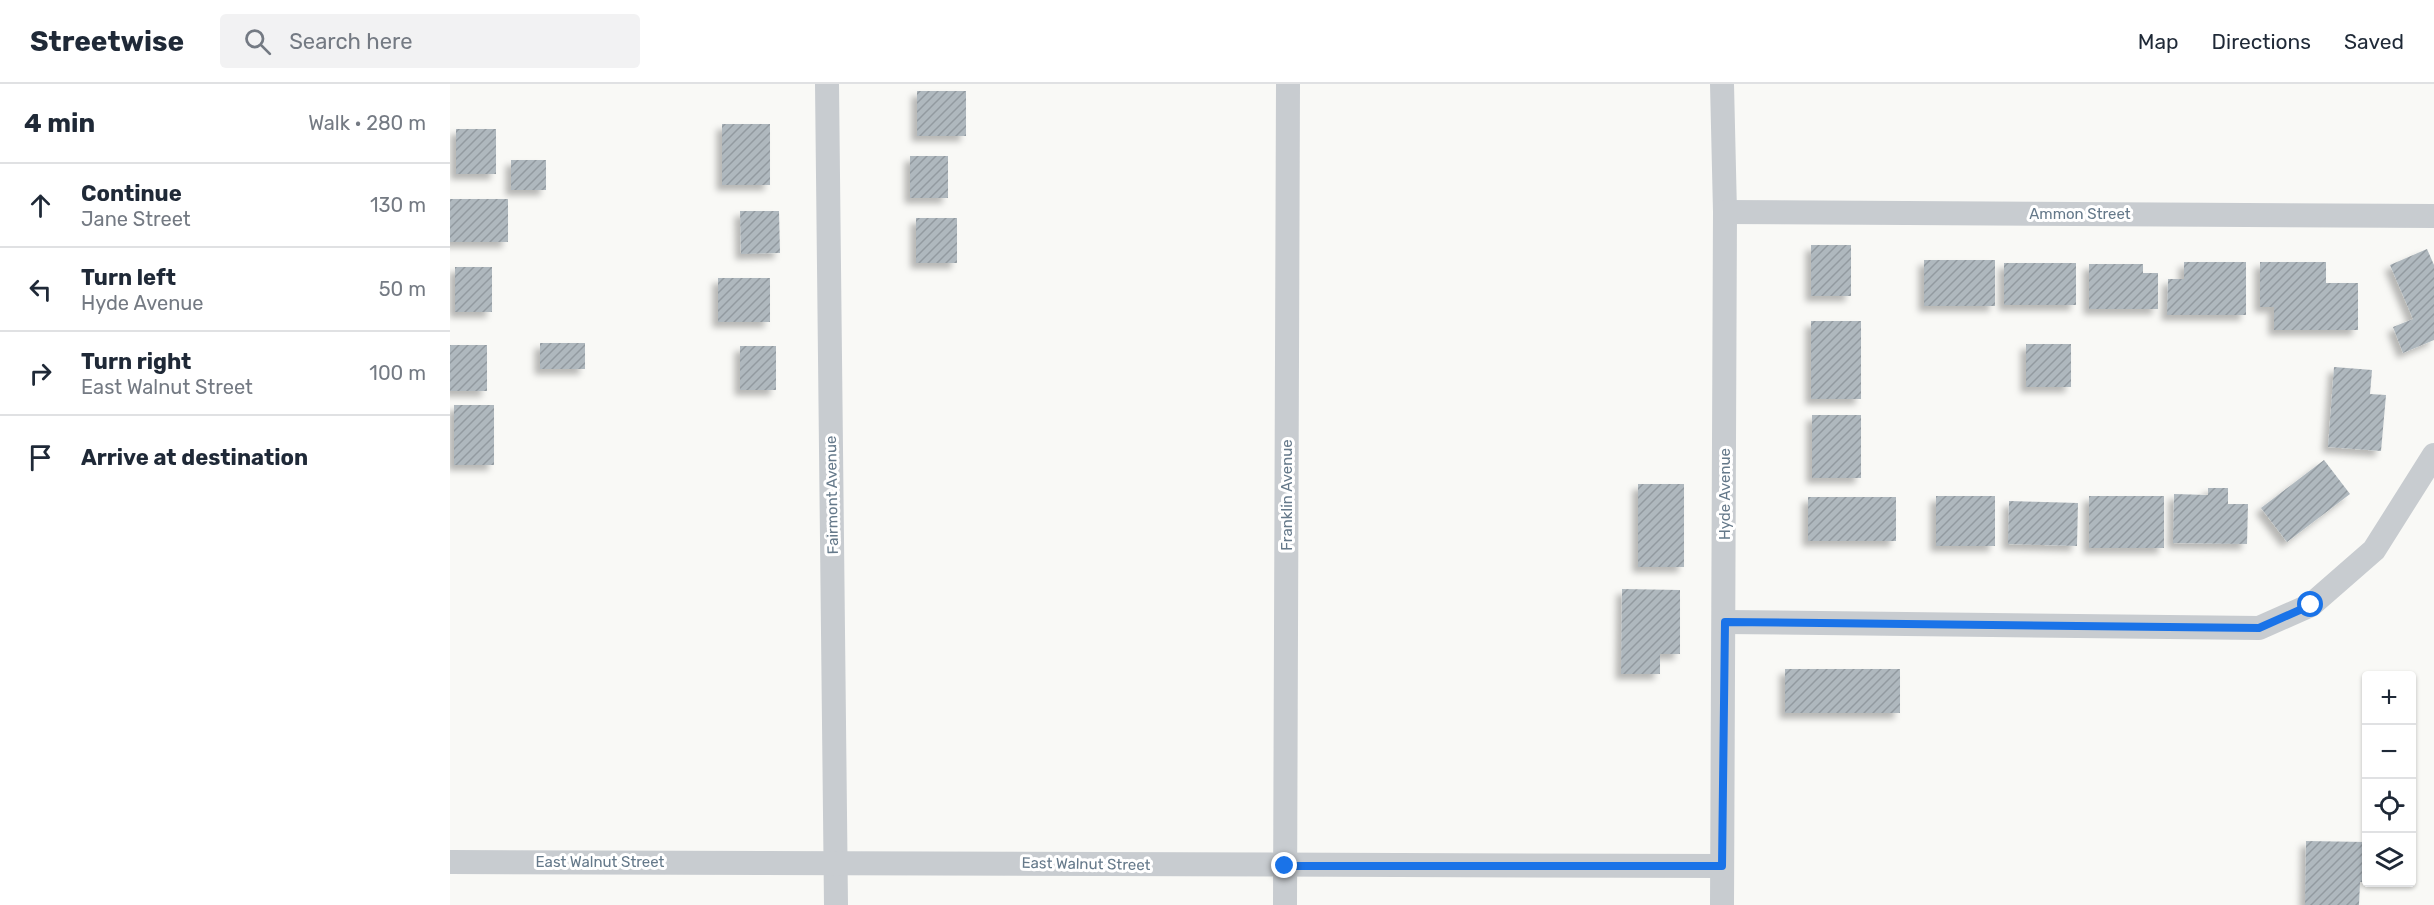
<!DOCTYPE html>
<meta charset="utf-8">
<style>
:root{--surface:#fff;--page:#f2f2f3;--text:#1f2937;--muted:#747a83;--line:#e0e1e3}
body{margin:0;font-family:Rubik,sans-serif;background:var(--page);color:var(--text)}
.controls{position:absolute;right:18px;bottom:18px;display:grid;overflow:hidden;border-radius:6px;box-shadow:0 2px 4px #0004}
.controls button{width:54px;height:54px;display:grid;place-items:center;padding:0;border:0;border-bottom:2px solid var(--line);background:var(--surface);color:var(--text);font:30px sans-serif}
.stop{position:absolute;width:18px;height:18px;margin:-14px;border:4px solid #1a73e8;border-radius:50%;background:#fff}
.stop.end{background:#1a73e8;border-color:#fff;box-shadow:0 2px 6px #0008}
.list{margin:0;padding:0;list-style:none}
h2{display:flex;justify-content:space-between;align-items:center;height:78px;margin:0;padding:0 24px;font-size:26px}
h2 small{font-size:20px;font-weight:400;color:var(--muted)}
.list li{display:grid;grid-template-columns:39px 1fr auto;gap:18px;align-items:center;box-sizing:border-box;height:84px;padding:0 24px;border-top:2px solid var(--line)}
.list b{display:block;font-size:22px;white-space:nowrap}
.list p{margin:0;font-size:20px;white-space:nowrap;color:var(--muted)}
.list em{font-size:20px;font-style:normal;color:var(--muted)}
.icon{flex:none;width:33px;height:33px;fill:none;stroke:currentColor;stroke-width:2;stroke-linecap:round;stroke-linejoin:round}
.map{position:relative;flex:none;width:1984px;height:821px;overflow:hidden}
header{display:flex;align-items:center;gap:36px;box-sizing:border-box;height:84px;padding:0 30px;background:var(--surface);border-bottom:2px solid var(--line)}
header strong{font-size:28px}
nav{display:flex;gap:33px;margin-inline-start:auto;font-size:21px}
.search{width:420px;height:54px;background:var(--page);display:flex;align-items:center;gap:15px;box-sizing:border-box;padding:0 21px;border-radius:6px;color:var(--muted);font-size:22px}
main{display:flex}
aside{flex:1;background:var(--surface)}
.map>svg:first-child{display:block}
.building{fill:url(#building-hatch);filter:url(#shadow)}
.lines{fill:none;stroke-linecap:round;stroke-linejoin:round}
.minor{stroke:#c8ccd0;stroke-width:24}
.route{stroke:#1a73e8;stroke-width:8}
.labels{text-anchor:middle;stroke-width:6;stroke-linejoin:round;paint-order:stroke}
.street-label{font-size:15px;fill:#65798a;stroke:#fff}
</style>
<header>
<strong>Streetwise</strong>
<div class="search"><svg class="icon" aria-label="search" viewBox="0 0 24 24"><circle cx="10" cy="10" r="6"/><path d="M15 15l6 6"/></svg>Search here</div>
<nav><a>Map</a><a>Directions</a><a>Saved</a></nav>
</header>
<main>
<aside>
<h2>4 min<small>Walk · 280 m</small></h2>
<ul class="list">
<li><svg class="icon" aria-label="ahead" viewBox="0 0 24 24"><path d="M12 20V5M6 11l6-6 6 6"/></svg><div><b>Continue</b><p>Jane Street</p></div><em>130 m</em></li>
<li><svg class="icon" aria-label="left" viewBox="0 0 24 24"><path d="M17 20v-9H6M10 6l-5 5 5 5"/></svg><div><b>Turn left</b><p>Hyde Avenue</p></div><em>50 m</em></li>
<li><svg class="icon" aria-label="right" viewBox="0 0 24 24"><path d="M7 20v-9h11M14 6l5 5-5 5"/></svg><div><b>Turn right</b><p>East Walnut Street</p></div><em>100 m</em></li>
<li><svg class="icon" aria-label="arrive" viewBox="0 0 24 24"><path d="M6 21V4h12l-3 4 3 4H6"/></svg><div><b>Arrive at destination</b></div></li>
</ul>
</aside>
<div class="map">
<svg width="1984" height="821" viewBox="0 0 1984 821">
<defs>
<pattern id="building-hatch" width="6" height="6" patternUnits="userSpaceOnUse" patternTransform="scale(1.5)"><rect width="6" height="6" fill="#afb8be"/><path d="M-1 1l2-2M0 6l6-6M5 7l2-2" fill="none" stroke="#929aa0"/></pattern>
<filter id="shadow"><feDropShadow dx="-5.5" dy="5.5" stdDeviation="3" flood-color="#0004"/></filter>
</defs>
<rect width="100%" height="100%" fill="#f9f9f6"/>
<g class="building">
<rect x="467" y="7" width="49" height="45"/>
<rect x="272" y="40" width="48" height="61"/>
<rect x="6" y="45" width="40" height="45"/>
<rect x="460" y="72" width="38" height="42"/>
<rect x="61" y="76" width="35" height="30"/>
<rect x="0" y="115" width="58" height="43"/>
<path d="M290 127H329L330 169 291 170Z"/>
<rect x="466" y="134" width="41" height="45"/>
<rect x="1361" y="161" width="40" height="51"/>
<path d="M1977 165 1984 181V256L1953 269 1943 243 1963 235 1940 181Z"/>
<rect x="1474" y="176" width="71" height="46"/>
<path d="M1734 178H1796V231H1717L1718 195H1734Z"/>
<path d="M1810 178H1876V199H1908V246H1824V223H1810Z"/>
<rect x="1554" y="179" width="72" height="42"/>
<path d="M1639 180H1693V189H1708V225H1639Z"/>
<rect x="5" y="183" width="37" height="45"/>
<rect x="268" y="194" width="52" height="44"/>
<rect x="1361" y="237" width="50" height="78"/>
<rect x="90" y="259" width="45" height="26"/>
<rect x="1576" y="260" width="45" height="43"/>
<rect x="0" y="261" width="37" height="46"/>
<rect x="290" y="262" width="36" height="44"/>
<path d="M1884 283 1922 286 1920 310 1936 311 1931 367 1878 363Z"/>
<rect x="4" y="321" width="40" height="60"/>
<rect x="1362" y="331" width="49" height="63"/>
<path d="M1874 376 1900 410 1837 458 1811 424Z"/>
<rect x="1188" y="400" width="46" height="83"/>
<path d="M1758 404H1778V420H1798L1797 460 1723 459 1724 410 1758 411Z"/>
<rect x="1486" y="412" width="59" height="50"/>
<rect x="1639" y="412" width="75" height="52"/>
<rect x="1358" y="413" width="88" height="44"/>
<path d="M1559 417 1628 419 1627 462 1558 460Z"/>
<path d="M1172 505 1230 506V570H1210V590H1171Z"/>
<rect x="1335" y="585" width="115" height="44"/>
<path d="M1856 757 1916 758V798H1910L1909 821H1855Z"/>
</g>
<g class="lines">
<g class="minor">
<path d="M377 0 386 821"/>
<path d="M1272 0 1275 128 1272 821"/>
<path d="M1275 128 1984 132"/>
<path d="M1275 538 1809 544 1861 521 1924 466 1984 371"/>
<path d="M0 778 1272 782"/>
<path d="M835 821 838 0"/>
</g>
</g>
<g class="lines">
<path class="route" d="M835 782H1272L1275 538 1809 544 1861 521"/>
</g>
<g class="labels">
<g class="street-label">
<text x="1630" y="135">Ammon Street</text>
<text transform="translate(1275 410) rotate(-90)" y="5">Hyde Avenue</text>
<text transform="translate(382 411) rotate(-91)" y="5">Fairmont Avenue</text>
<text transform="translate(837 411) rotate(-90)" y="5">Franklin Avenue</text>
<text x="150" y="783">East Walnut Street</text>
<text transform="translate(636 780) rotate(1)" y="5">East Walnut Street</text>
</g>
</g>
</svg>
<div class="controls">
<button>+</button>
<button>−</button>
<button><svg class="icon" aria-label="locate" viewBox="0 0 24 24"><circle cx="12" cy="12" r="6"/><path d="M12 2v4M12 18v4M2 12h4M18 12h4"/></svg></button>
<button><svg class="icon" aria-label="layers" viewBox="0 0 24 24"><path d="M12 4l9 5-9 5-9-5zM3 14l9 5 9-5"/></svg></button>
</div>
<div class="stop" style="left:1861px;top:521px"></div>
<div class="stop end" style="left:835px;top:782px"></div>
</div>
</main>
